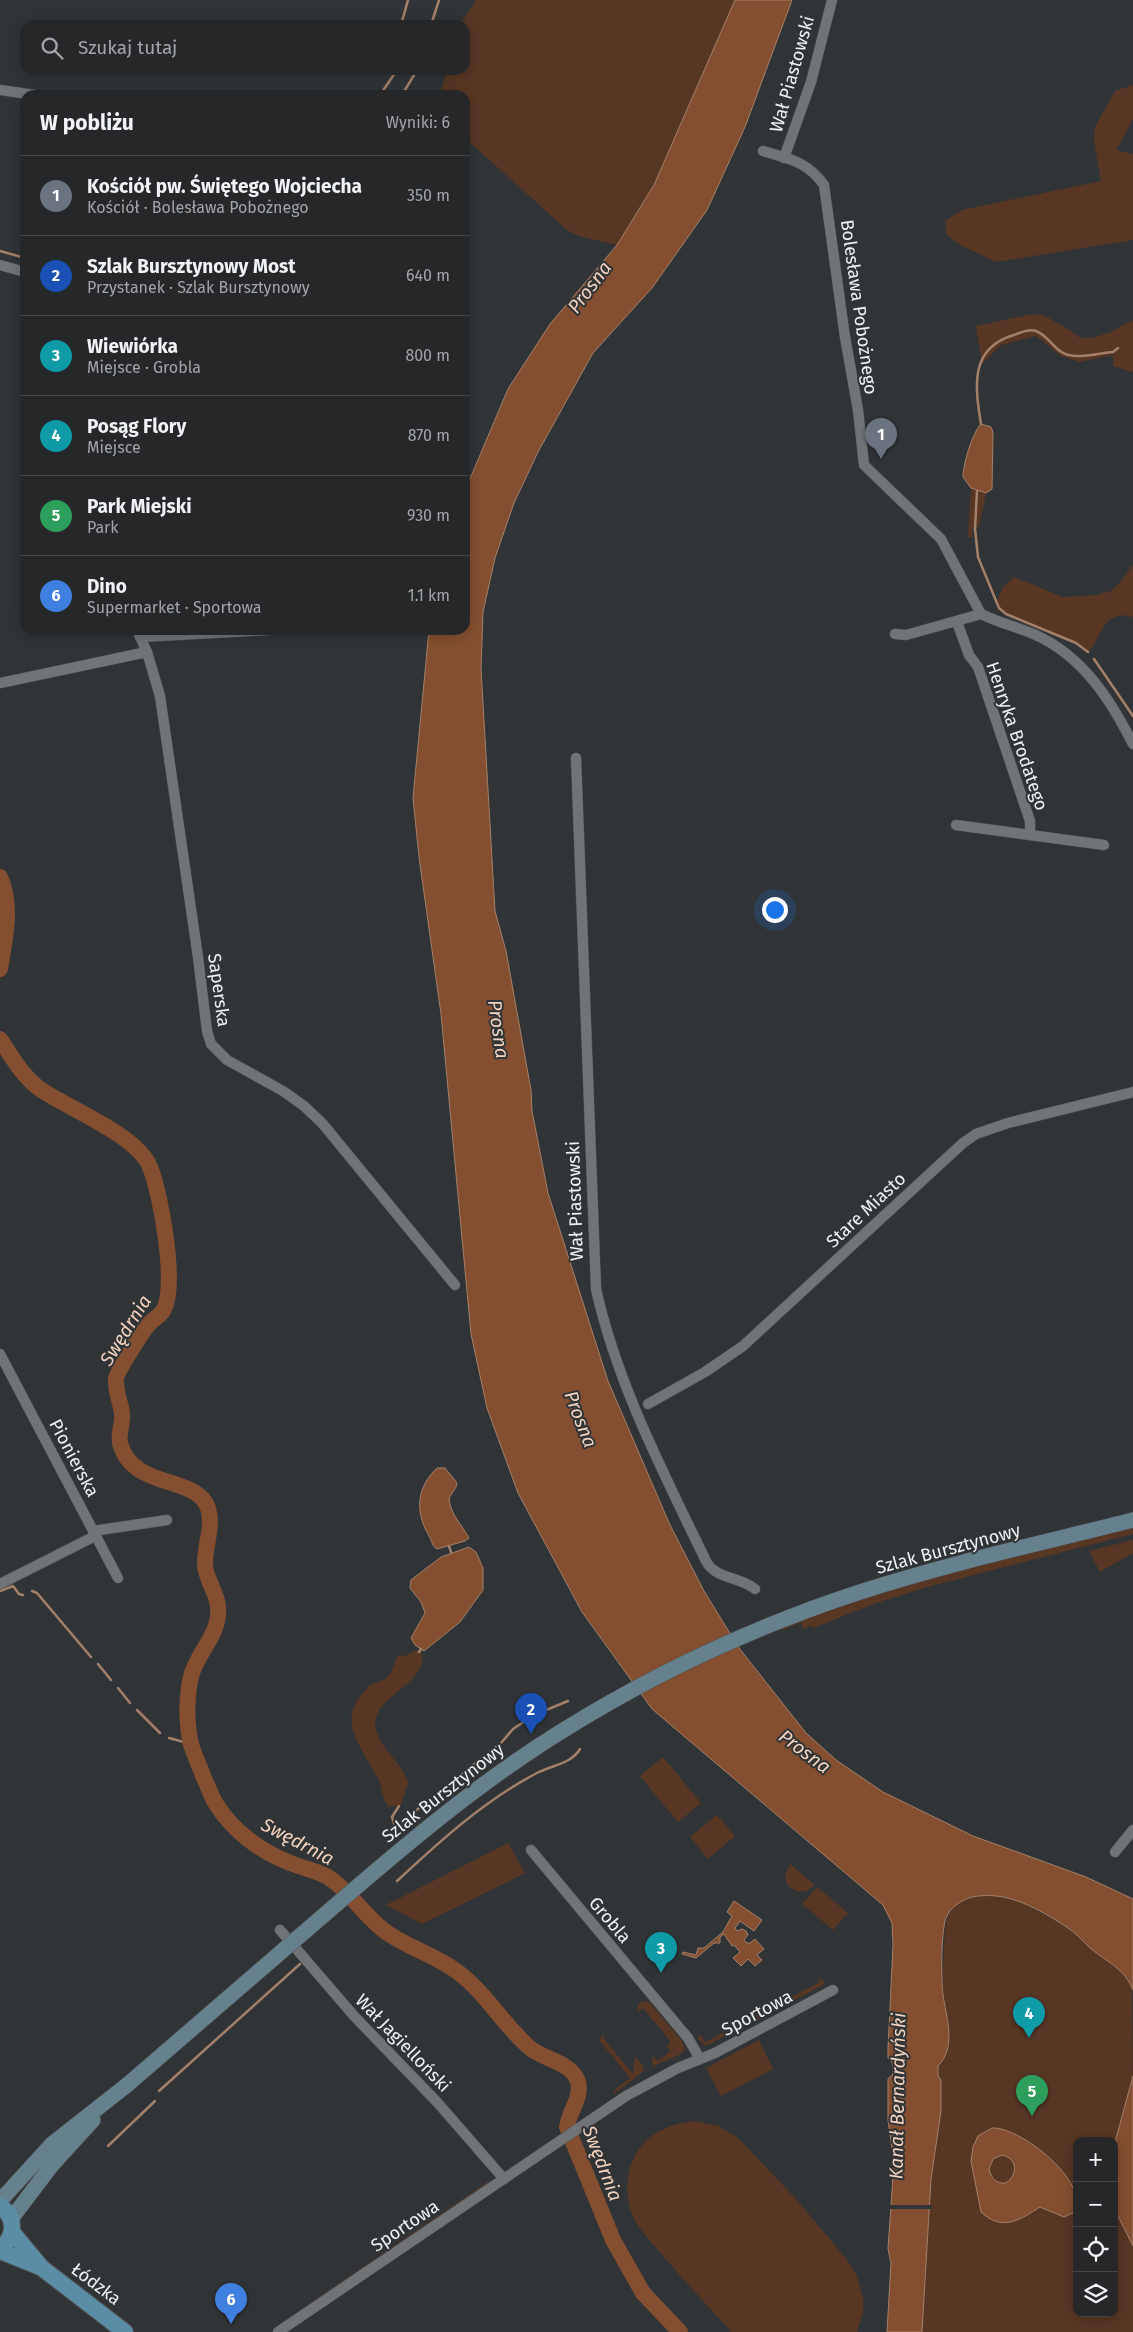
<!DOCTYPE html>
<html lang="pl">
<meta charset="utf-8">
<style>
:root{--surface:#252728;--page:#313334;--text:#f1f3f6;--muted:#a3a5a8;--line:#424445;--accent:#8bbbb9}
body{margin:0;font-family:"Fira Sans",sans-serif;background:var(--page);color:var(--text)}
.controls{position:absolute;right:15px;bottom:15px;display:grid;overflow:hidden;border-radius:10px;box-shadow:0 2px 12px #0003}
.controls button{width:45px;height:45px;display:grid;place-items:center;padding:0;border:0;border-bottom:1px solid var(--line);background:var(--surface);color:var(--text);font:25px sans-serif}
.you{position:absolute;left:774px;top:909px;width:18px;height:18px;margin:-12px;border:4px solid #fff;border-radius:50%;background:#1a73e8;box-shadow:0 0 0 8px #1a73e833}
.badge{display:grid;place-items:center;width:32px;height:32px;border-radius:50%;background:var(--accent);color:#fff;font-size:16px;font-weight:700}
.pin{position:absolute;translate:-50% -41px;filter:drop-shadow(0 1px 2px #0008)}
.pin::after{content:'';position:absolute;top:26px;width:18px;height:15px;background:inherit;clip-path:polygon(0 0,100% 0,50% 100%)}
.list{margin:0;padding:0;list-style:none}
h2{display:flex;justify-content:space-between;align-items:center;height:65px;margin:0;padding:0 20px;font-size:21px}
h2 small{font-size:16px;font-weight:400;color:var(--muted)}
.list li{display:grid;grid-template-columns:32px 1fr auto;gap:15px;align-items:center;box-sizing:border-box;height:80px;padding:0 20px;border-top:1px solid var(--line)}
.list b{display:block;font-size:19px;white-space:nowrap}
.list p{margin:0;font-size:16px;white-space:nowrap;color:var(--muted)}
.list em{font-size:16px;font-style:normal;color:var(--muted)}
.icon{flex:none;width:28px;height:28px;fill:none;stroke:currentColor;stroke-width:2;stroke-linecap:round;stroke-linejoin:round}
.map{position:relative;flex:none;width:1133px;height:2332px;overflow:hidden}
.search{position:absolute;background:var(--surface);box-shadow:0 2px 12px #0003;left:20px;top:20px;width:450px;height:55px;display:flex;align-items:center;gap:12px;box-sizing:border-box;padding:0 18px;border-radius:15px;color:var(--muted);font-size:19px}
.panel{position:absolute;background:var(--surface);box-shadow:0 2px 12px #0003;left:20px;top:90px;width:450px;height:545px;border-radius:15px}
.map>svg:first-child{display:block}
.green{fill:#573623}
.water{fill:#834f30;stroke:#a3806a;fill-rule:evenodd}
.pier{fill:#313436}
.lines{fill:none;stroke-linecap:round;stroke-linejoin:round}
.stream{stroke:#a3806a;stroke-width:2.5}
.river{stroke:#834f30;stroke-width:16}
.street-casing{stroke:#515354;stroke-width:11}
.secondary-casing{stroke:#515354;stroke-width:16}
.primary-casing{stroke:#515354;stroke-width:18}
.street{stroke:#717476;stroke-width:10}
.secondary{stroke:#66818e;stroke-width:15}
.primary{stroke:#5c8da6;stroke-width:16}
.secondary-bridge-casing{stroke:#515354;stroke-width:16;stroke-linecap:butt}
.secondary-bridge{stroke:#66818e;stroke-width:15}
.labels{text-anchor:middle;stroke-width:4;stroke-linejoin:round;paint-order:stroke}
.street-label{font-size:18px;fill:#eff1f2;stroke:#313436}
.water-label{font-size:19px;font-style:italic;fill:#f3d2bf;stroke:#313436}
</style>
<div class="map">
<svg width="1133" height="2332" viewBox="0 0 1133 2332">
<rect width="100%" height="100%" fill="#313436"/>
<g class="green">
<path d="M476 0H735L665 163 637 215 617 245 578 236 567 230 465 138V95H440L447 70H465V25H460Z"/>
<path d="M1133 85V119L1116 150 1133 154V240L996 262 962 246 947 235 945 221 962 210 1101 181 1094 141 1095 127 1115 91Z"/>
<path d="M1041 314 1068 329 1080 338H1091L1109 333 1133 320V372L1113 366V355L1080 362 1061 356 1036 336 1001 345 982 364 976 326 1028 315Z"/>
<path d="M971 488 986 493 979 527H973L972 538 968 537Z"/>
<path d="M1133 564V617C1102 609 1103 637 1088 652 1068 635 1006 621 996 603L1003 587 1014 577 1063 597 1097 595 1111 591 1122 580Z"/>
<path d="M1133 1525V1534L931 1586 876 1603 813 1628 811 1625 803 1629 801 1622 783 1630 781 1626 867 1595Z"/>
<path d="M1133 1540V1553L1100 1572 1089 1551Z"/>
<path d="M416 1650 422 1654C427 1687 367 1697 376 1730 382 1751 401 1762 408 1782L401 1805 389 1807C381 1799 383 1787 378 1778 367 1756 341 1728 356 1702 360 1696 366 1690 371 1684 391 1680 392 1672 397 1655L405 1656Z"/>
<path d="M663 1757 701 1803 678 1822 640 1776Z"/>
<path d="M717 1815 735 1836 708 1859 690 1837Z"/>
<path d="M508 1843 525 1873 422 1924 386 1905Z"/>
<path d="M790 1864 815 1885 807 1891 798 1892 787 1885 785 1876Z"/>
<path d="M817 1887 848 1913 833 1930 802 1904Z"/>
<path d="M990 1895 1022 1902 1070 1929 1092 1949 1121 1970 1132 1987 1133 2076 1114 2146V2141H1077V2313H1114V2208L1133 2246V2332H922L931 2179 941 2111V2080L938 2076V2066C956 2048 947 2019 944 1997 941 1982 943 1966 944 1951 946 1913 947 1898 990 1895Z"/>
<path d="M818 1978 823 1980 825 1984 745 2026 743 2017 745 2021 820 1982Z"/>
<path d="M645 2001 649 2002 682 2041 685 2049 681 2054 653 2066 652 2058 653 2056 658 2061 670 2051 667 2046 671 2042 643 2008 638 2012 637 2011 638 2004Z"/>
<path d="M728 2025 734 2031 705 2046 697 2037 701 2035 705 2042 730 2029Z"/>
<path d="M604 2035V2039L633 2074 635 2056 643 2066 644 2071 615 2093 613 2091 630 2078 599 2040Z"/>
<path d="M759 2040 773 2069 721 2096 706 2068Z"/>
<path d="M695 2121 719 2126 740 2140 797 2200 848 2261 856 2274 863 2297V2312L857 2332H732C708 2307 685 2281 662 2255 653 2243 641 2232 634 2219 624 2198 625 2172 637 2152 650 2132 672 2123 695 2121Z"/>
<path d="M491 2180 486 2185 276 2326 489 2181Z"/>
</g>
<g class="water">
<path d="M735 0H792L745 127 707 210 652 288 593 353 538 452 514 503 495 558 483 612 481 669 495 911 506 951 531 1090 532 1111 548 1193 608 1381 670 1525 704 1591 739 1648 806 1733 836 1760 883 1792 973 1836 1086 1877 1133 1899V1990C1124 1968 1107 1962 1090 1948 1083 1941 1076 1933 1068 1928 1039 1909 1007 1890 972 1897 962 1900 950 1907 946 1918 941 1932 941 1978 943 1994 946 2017 957 2047 938 2066V2076L941 2080V2111L931 2179 922 2332H887L891 2263 888 2249 894 2162 888 2120V2079L893 2074V2064L888 2058V2049L893 1945 892 1923 883 1905 652 1709 582 1612 518 1493 487 1408 471 1334 441 1014 419 857 413 798 429 630H465V496L469 481 508 389 550 324 617 245 654 185Z"/>
<path d="M981 424 991 427 993 432 992 489 986 493 971 488 963 477C963 465 972 433 981 424Z"/>
<path d="M437 1468H445L457 1483 456 1487 449 1498C450 1514 462 1525 469 1538L465 1541 437 1549C432 1546 432 1541 429 1536 415 1512 416 1488 437 1468Z"/>
<path d="M469 1547 476 1552 483 1568V1590L460 1622 424 1651 415 1645 411 1638 425 1613 421 1602 410 1588 411 1580 441 1557Z"/>
<path d="M734 1901 762 1920 754 1931 740 1921 735 1928 737 1931 742 1929 746 1931 748 1935 744 1940 747 1943H750L755 1939 764 1949 757 1955 762 1960 755 1966 748 1959 741 1966 733 1958 740 1952 734 1945 732 1946 724 1934 720 1937V1943H714L696 1958 682 1954 683 1952 696 1955 698 1948H704L723 1932 732 1916 727 1912Z"/>
<path d="M1133 2076V2246L1114 2208V2146Z"/>
<path d="M992 2128C1019 2126 1093 2183 1073 2213L1064 2217 1040 2207C1020 2220 1002 2232 981 2212L971 2161 973 2147 978 2136ZM1002 2155C1018 2159 1018 2174 1006 2183 996 2184 991 2178 989 2169L993 2159Z"/>
</g>
<rect class="pier" x="889" y="2205" width="43" height="4"/>
<g class="lines">
<g class="stream">
<path d="M401 25 408 0"/>
<path d="M431 25 439 0"/>
<path d="M380 95 397 70"/>
<path d="M402 95 417 70"/>
<path d="M0 251 25 258"/>
<path d="M981 424C975 387 969 348 1014 335 1020 333 1029 328 1036 331 1045 334 1052 345 1060 351 1072 361 1098 353 1113 352L1118 348"/>
<path d="M977 491 975 529 978 557 999 608 1006 614 1076 643 1088 652"/>
<path d="M1094 659 1133 716"/>
<path d="M449 1546 451 1552"/>
<path d="M0 1591 13 1586 19 1594 23 1595"/>
<path d="M32 1591 37 1593 91 1657"/>
<path d="M419 1652 421 1649"/>
<path d="M98 1664 111 1680"/>
<path d="M118 1688 130 1703"/>
<path d="M137 1710 160 1733"/>
<path d="M169 1738 191 1744"/>
<path d="M394 1828 501 1743 513 1729 534 1715 568 1701"/>
<path d="M396 1830 392 1817 399 1806"/>
<path d="M397 1881C440 1841 485 1800 537 1773 552 1765 571 1764 580 1749"/>
<path d="M159 2091 300 1964"/>
<path d="M108 2146 155 2101"/>
</g>
<g class="river">
<path d="M0 877C13 907 5 938 0 969"/>
<path d="M0 1039C12 1057 22 1076 40 1089 69 1109 137 1135 150 1167 161 1194 177 1285 164 1309 161 1316 154 1318 149 1324 143 1331 117 1371 116 1379 115 1391 121 1403 122 1414 123 1424 118 1433 120 1443 132 1490 197 1475 208 1508 214 1527 204 1547 205 1566 207 1583 220 1596 218 1614 217 1636 199 1652 192 1673 186 1694 186 1723 191 1744 194 1755 200 1767 204 1778 208 1786 211 1796 216 1804 232 1830 260 1851 288 1862 301 1868 316 1870 328 1877 350 1891 364 1916 386 1932 407 1947 434 1955 455 1970 485 1991 502 2024 530 2048 543 2059 569 2062 577 2079 584 2095 569 2111 567 2127L613 2240 643 2293 680 2332"/>
</g>
<defs>
<g id="street">
<path d="M0 90 35 95"/>
<path d="M763 151C789 159 807 161 824 185L845 337 858 410 864 465 941 539 981 614C1001 624 1023 628 1042 638 1086 661 1111 701 1133 744"/>
<path d="M784 158 811 82 832 0"/>
<path d="M0 265 25 272"/>
<path d="M957 622 969 655 978 667 1030 821V835"/>
<path d="M137 630 147 652 160 696 198 957 207 1031 211 1044 227 1060 283 1091 304 1106 322 1123 455 1285"/>
<path d="M895 634 906 635 981 614"/>
<path d="M140 637 270 630"/>
<path d="M0 683 147 652"/>
<path d="M576 758 596 1289C617 1384 664 1474 706 1561 716 1580 740 1576 755 1589"/>
<path d="M956 825 1104 845"/>
<path d="M0 1354 118 1578"/>
<path d="M648 1404 705 1372 743 1346 963 1143 976 1134 1008 1123 1133 1092"/>
<path d="M93 1531 167 1520"/>
<path d="M0 1584 95 1536"/>
<path d="M531 1850 688 2038 700 2059"/>
<path d="M1115 1852 1133 1830"/>
<path d="M280 1930 355 2017 437 2102 504 2179"/>
<path d="M278 2332 626 2096 678 2068 715 2053 833 1990"/>
</g>
<g id="secondary">
<path d="M295 1940C381 1866 465 1791 562 1731 655 1673 756 1626 860 1592 950 1563 1042 1543 1133 1520"/>
<path d="M0 2201 52 2144 127 2085 288 1946"/>
<path d="M11 2219 52 2165 93 2120"/>
</g>
<g id="primary">
<path d="M0 2206C16 2217 16 2237 0 2248"/>
<path d="M12 2232 42 2268 125 2332"/>
<path d="M0 2251 40 2267"/>
</g>
</defs>
<use href="#street" class="street-casing"/>
<use href="#secondary" class="secondary-casing"/>
<use href="#primary" class="primary-casing"/>
<use href="#street" class="street"/>
<use href="#secondary" class="secondary"/>
<use href="#primary" class="primary"/>
<defs>
<path id="secondary-bridge" d="M288 1946 295 1940"/>
</defs>
<use href="#secondary-bridge" class="secondary-bridge-casing"/>
<use href="#secondary-bridge" class="secondary-bridge"/>
</g>
<g class="labels">
<g class="street-label">
<text transform="translate(792 74) rotate(-74)" y="6">Wał Piastowski</text>
<text transform="translate(859 307) rotate(82)" y="6">Bolesława Pobożnego</text>
<text transform="translate(1017 736) rotate(71)" y="6">Henryka Brodatego</text>
<text transform="translate(219 990) rotate(82)" y="6">Saperska</text>
<text transform="translate(575 1201) rotate(-92)" y="6">Wał Piastowski</text>
<text transform="translate(866 1210) rotate(-43)" y="6">Stare Miasto</text>
<text transform="translate(74 1458) rotate(62)" y="6">Pionierska</text>
<text transform="translate(948 1549) rotate(-15)" y="6">Szlak Bursztynowy</text>
<text transform="translate(443 1793) rotate(-38)" y="6">Szlak Bursztynowy</text>
<text transform="translate(610 1920) rotate(50)" y="6">Grobla</text>
<text transform="translate(757 2013) rotate(-28)" y="6">Sportowa</text>
<text transform="translate(403 2043) rotate(46)" y="6">Wał Jagielloński</text>
<text transform="translate(405 2226) rotate(-34)" y="6">Sportowa</text>
<text transform="translate(96 2284) rotate(37)" y="6">Łódzka</text>
</g>
<g class="water-label">
<text transform="translate(589 287) rotate(-53)" y="7">Prosna</text>
<text transform="translate(499 1029) rotate(82)" y="7">Prosna</text>
<text transform="translate(125 1330) rotate(-58)" y="7">Swędrnia</text>
<text transform="translate(581 1419) rotate(69)" y="7">Prosna</text>
<text transform="translate(805 1751) rotate(37)" y="7">Prosna</text>
<text transform="translate(298 1841) rotate(28)" y="7">Swędrnia</text>
<text transform="translate(897 2096) rotate(-89)" y="7">Kanał Bernardyński</text>
<text transform="translate(603 2163) rotate(69)" y="7">Swędrnia</text>
</g>
</g>
</svg>
<div class="controls">
<button>+</button>
<button>−</button>
<button><svg class="icon" aria-label="locate" viewBox="0 0 24 24"><circle cx="12" cy="12" r="6"/><path d="M12 2v4M12 18v4M2 12h4M18 12h4"/></svg></button>
<button><svg class="icon" aria-label="layers" viewBox="0 0 24 24"><path d="M12 4l9 5-9 5-9-5zM3 14l9 5 9-5"/></svg></button>
</div>
<div class="you"></div>
<div class="pin badge" style="left:881px;top:459px;background:#6b7280">1</div>
<div class="pin badge" style="left:531px;top:1734px;background:#1a4fb4">2</div>
<div class="pin badge" style="left:661px;top:1973px;background:#0f9aa8">3</div>
<div class="pin badge" style="left:1029px;top:2038px;background:#0f9aa8">4</div>
<div class="pin badge" style="left:1032px;top:2116px;background:#2e9e5b">5</div>
<div class="pin badge" style="left:231px;top:2324px;background:#3f7fe0">6</div>
<div class="search"><svg class="icon" aria-label="search" viewBox="0 0 24 24"><circle cx="10" cy="10" r="6"/><path d="M15 15l6 6"/></svg>Szukaj tutaj</div>
<section class="panel">
<h2>W pobliżu<small>Wyniki: 6</small></h2>
<ul class="list">
<li><span class="badge" style="background:#6b7280">1</span><div><b>Kościół pw. Świętego Wojciecha</b><p>Kościół · Bolesława Pobożnego</p></div><em>350 m</em></li>
<li><span class="badge" style="background:#1a4fb4">2</span><div><b>Szlak Bursztynowy Most</b><p>Przystanek · Szlak Bursztynowy</p></div><em>640 m</em></li>
<li><span class="badge" style="background:#0f9aa8">3</span><div><b>Wiewiórka</b><p>Miejsce · Grobla</p></div><em>800 m</em></li>
<li><span class="badge" style="background:#0f9aa8">4</span><div><b>Posąg Flory</b><p>Miejsce</p></div><em>870 m</em></li>
<li><span class="badge" style="background:#2e9e5b">5</span><div><b>Park Miejski</b><p>Park</p></div><em>930 m</em></li>
<li><span class="badge" style="background:#3f7fe0">6</span><div><b>Dino</b><p>Supermarket · Sportowa</p></div><em>1.1 km</em></li>
</ul>
</section>
</div>
